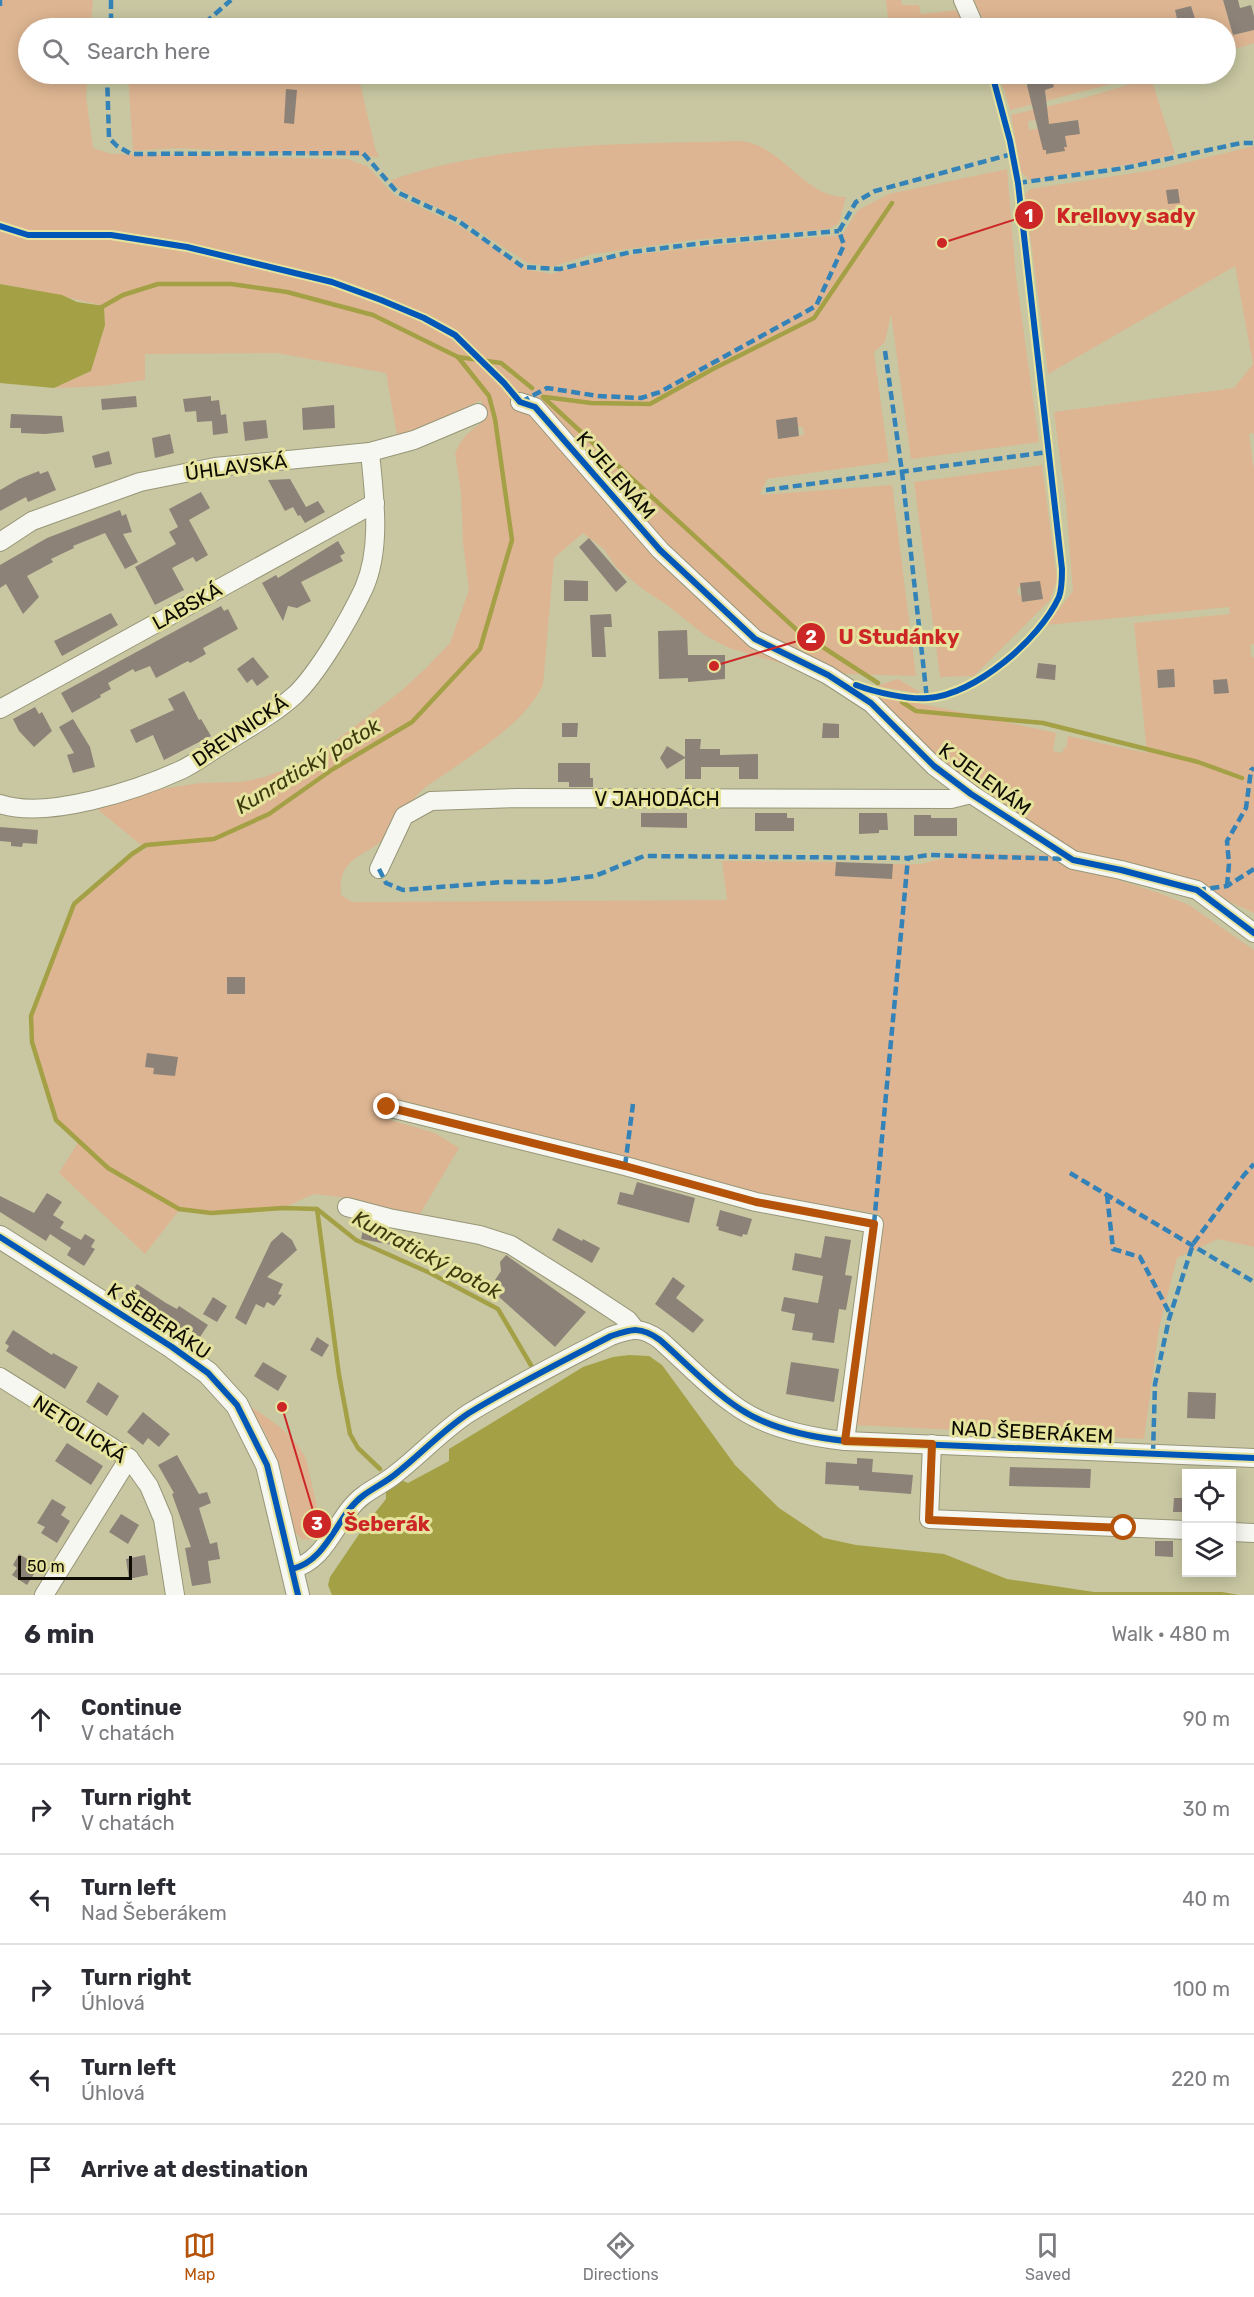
<!DOCTYPE html>
<meta charset="utf-8">
<style>
:root{--surface:#fff;--page:#f7f7f7;--text:#2b2b33;--muted:#7c7c81;--line:#e1e1e2;--accent:#b45309}
body{margin:0;font-family:Rubik,sans-serif;background:var(--page);color:var(--text)}
.controls{position:absolute;right:18px;bottom:18px;display:grid;overflow:hidden;border-radius:0px;box-shadow:0 3px 15px #0003}
.controls button{width:54px;height:54px;display:grid;place-items:center;padding:0;border:0;border-bottom:2px solid var(--line);background:var(--surface);color:var(--text);font:30px sans-serif}
.scale{position:absolute;left:18px;bottom:15px;width:114px;box-sizing:border-box;padding-left:6px;border:3px solid #0e0c00;border-top:0;font-size:16px;line-height:21px;white-space:nowrap;color:#0e0c00;-webkit-text-stroke:4px #e5e39e;paint-order:stroke}
.stop{position:absolute;width:18px;height:18px;margin:-14px;border:4px solid #b45309;border-radius:50%;background:#fff}
.stop.end{background:#b45309;border-color:#fff;box-shadow:0 2px 6px #0008}
.list{margin:0;padding:0;list-style:none}
h2{display:flex;justify-content:space-between;align-items:center;height:78px;margin:0;padding:0 24px;font-size:26px}
h2 small{font-size:20px;font-weight:400;color:var(--muted)}
.list li{display:grid;grid-template-columns:39px 1fr auto;gap:18px;align-items:center;box-sizing:border-box;height:90px;padding:0 24px;border-top:2px solid var(--line)}
.list b{display:block;font-size:22px;white-space:nowrap}
.list p{margin:0;font-size:20px;white-space:nowrap;color:var(--muted)}
.list em{font-size:20px;font-style:normal;color:var(--muted)}
.icon{flex:none;width:33px;height:33px;fill:none;stroke:currentColor;stroke-width:2;stroke-linecap:round;stroke-linejoin:round}
.map{position:relative;flex:none;width:1254px;height:1595px;overflow:hidden}
.search{position:absolute;background:var(--surface);box-shadow:0 3px 15px #0003;left:18px;right:18px;top:18px;height:66px;display:flex;align-items:center;gap:15px;box-sizing:border-box;padding:0 21px;border-radius:33px;color:var(--muted);font-size:22px}
.sheet{height:618px;background:var(--surface)}
nav{display:flex;justify-content:space-around;align-items:center;box-sizing:border-box;height:84px;border-top:2px solid var(--line);background:var(--surface);font-size:16px;color:var(--muted)}
nav a{display:grid;justify-items:center;gap:3px}
nav .on{color:var(--accent)}
.map>svg:first-child{display:block}
.green{fill:#ddb592;fill-rule:evenodd}
.water{fill:#a4a045}
.lines{fill:none;stroke-linecap:round;stroke-linejoin:round}
.stream{stroke:#a4a045;stroke-width:4.5}
.building{fill:#8d8278}
.minor-casing{stroke:#979678;stroke-width:20}
.tertiary-casing{stroke:#979678;stroke-width:24}
.minor{stroke:#f7f7f1;stroke-width:18}
.tertiary{stroke:#f7f7f1;stroke-width:22}
.quiet{stroke:#3382b8;stroke-width:4.5;stroke-dasharray:9 4.5;stroke-linecap:butt}
.cycleway-casing{stroke:#e5e39e;stroke-width:10}
.cycleway{stroke:#0057b8;stroke-width:6}
.route{stroke:#b45309;stroke-width:8}
.labels{text-anchor:middle;stroke-width:6;stroke-linejoin:round;paint-order:stroke}
.street-label{font-size:20px;fill:#0e0c00;stroke:#e5e39e}
.water-label{font-size:21px;font-style:italic;fill:#3d3b0e;stroke:#e5e39e}
.leader{fill:none;stroke:#cc2726;stroke-width:2}
.callout-dot{fill:#cc2726;stroke:#e5e39e;stroke-width:2}
.mark-label{font-size:18px;text-anchor:middle;font-weight:bold;fill:#fff}
.callout-label{font-size:21px;text-anchor:middle;font-weight:bold;fill:#cc2726;stroke:#e5e39e;stroke-width:6;stroke-linejoin:round;paint-order:stroke}
</style>
<div class="map">
<svg width="1254" height="1595" viewBox="0 0 1254 1595">
<rect width="100%" height="100%" fill="#c8c7a2"/>
<g class="green">
<path d="M0 0H93L91 28H28V74H88L86 96 93 148 112 154 347 159 367 166 394 195 458 225 526 269 551 274 594 261 630 255 720 245 842 235 858 210 889 194 1007 169 1016 276 1039 442 911 459 891 314 885 342 874 352 889 462 767 479 760 495 892 485 916 676 814 673 729 648 706 636 667 605 644 590 616 567 604 549 583 533 554 558 543 685C524 723 481 748 448 772 439 778 427 785 419 793 406 807 398 825 385 838 364 858 337 857 341 895L352 902 727 900 722 861 836 862V876L891 879 893 864H921L964 853 1054 855 1072 865 1159 893 1189 905 1254 950V1247L1218 1239 1177 1258 1159 1328 1144 1439 853 1425 879 1257 880 1214 750 1194 394 1104 380 1117 435 1133 459 1148 417 1219 348 1198 314 1194 283 1208 211 1213 180 1209 145 1254 59 1173 79 1141 59 1122 32 1042V1016L74 904 130 857 146 849 97 809 162 789 200 783 241 782 265 777 313 758 400 692 426 668 450 643 469 590 463 543 461 493 455 453 460 443 467 434 487 418 481 400 427 426 397 435 386 373 277 353 145 354V380L103 386 54 388 91 371 105 325 104 306C70 298 36 290 0 284ZM797 417 798 427H803L804 435 778 439 776 420Z"/>
<path d="M886 0H901L902 5H919L921 14 958 10 966 28H889Z"/>
<path d="M974 0H1223L1233 35 1254 30V43L1226 52V28H986ZM1191 6 1195 22 1179 27 1175 11Z"/>
<path d="M128 74H358L375 148 379 157 176 148 133 151Z"/>
<path d="M999 74H1038L1024 78 1026 86H1030L1033 102 1047 98 1045 90 1053 87 1050 74H1151L1010 110Z"/>
<path d="M1151 78 1175 154 1151 161 1030 180 1021 172 1011 115 1084 98ZM1048 119 1049 124 1078 120 1080 133 1065 136 1067 146 1064 147V151L1047 154 1043 128 1029 130 1028 121Z"/>
<path d="M740 141C782 144 804 198 846 197L839 223 829 229 692 240 593 254 551 267 528 263 455 216 404 192 393 184 391 180C502 142 624 144 740 141Z"/>
<path d="M1254 146V433L1249 434 1254 470V644L1250 645 1251 656 1254 658V913L1171 875 1111 863 1063 845 952 773 878 701 880 697 918 703 1056 733 1053 751 1062 753 1064 748H1066L1068 736 1147 753 1134 623 1230 614 1229 607 1046 625 1073 591 1066 504 1054 412 1234 388 1253 364 1235 266 1048 374 1025 195 1030 189 1160 169ZM1174 669 1175 687 1158 688 1157 670Z"/>
<path d="M1042 465 1057 580 1050 600 974 676 940 677 914 482ZM1040 581 1042 599 1022 602 1021 595H1018L1017 588 1020 587V583Z"/>
<path d="M898 679 923 694 876 686Z"/>
<path d="M245 1403C269 1419 293 1432 306 1459L321 1525V1533C314 1539 310 1541 301 1539L295 1532 281 1470 264 1430Z"/>
</g>
<g class="water">
<path d="M0 284 62 295 77 302 104 306 105 325 91 371 54 388 0 383Z"/>
<path d="M629 1355 649 1356 662 1365 735 1465 779 1508 824 1538 856 1545 944 1554 1007 1579 1094 1592H1222L1239 1595H332L328 1585 330 1577 366 1524 386 1499V1490L401 1480 408 1483 449 1461V1449L583 1367 613 1357Z"/>
</g>
<g class="lines">
<g class="stream">
<path d="M100 308 123 295 158 284H231L287 292 373 315 458 357 489 396 495 419 512 540 480 649 412 722 333 769 269 814 214 839 146 845 132 854 74 904 31 1016 32 1042 56 1120 108 1168 179 1209 211 1213 283 1208 317 1209 356 1240 430 1273 498 1309 532 1367"/>
<path d="M458 357 501 363 532 388"/>
<path d="M543 397 798 631 878 683"/>
<path d="M545 397 591 403 650 404 713 369 814 318 892 203"/>
<path d="M902 702 916 711 1043 723 1198 762 1242 778"/>
<path d="M317 1209 339 1375 350 1434 358 1448 380 1469"/>
</g>
</g>
<g class="building">
<path d="M1223 0H1238L1240 8 1251 5 1254 16V30L1233 35Z"/>
<path d="M1191 6 1196 22 1179 27 1175 10Z"/>
<path d="M1038 74H1050L1054 87 1045 90 1049 124 1078 120 1080 134 1065 136 1067 147H1064L1065 151 1046 154V150H1043L1025 77Z"/>
<path d="M286 89 297 90 294 124 284 123Z"/>
<path d="M1178 189 1180 203 1168 204 1166 190Z"/>
<path d="M136 396 137 407 102 410 101 399Z"/>
<path d="M211 396V401L219 400 221 415 226 414 228 433 213 435 212 421 197 422 196 411 185 412 183 399Z"/>
<path d="M334 405 335 428 303 430 302 408Z"/>
<path d="M11 414 62 416 64 432 45 434 21 433V428H10Z"/>
<path d="M797 417 799 436 778 439 776 420Z"/>
<path d="M266 420 268 438 245 441 243 422Z"/>
<path d="M170 434 174 453 155 458 152 438Z"/>
<path d="M109 451 112 464 95 468 92 456Z"/>
<path d="M39 471 40 474 48 471 56 490 28 502 26 497 0 511V490L19 479Z"/>
<path d="M290 479 306 507 318 501 325 512 305 523 300 515 298 516 293 507 285 511 268 480Z"/>
<path d="M201 492 210 508 189 520 208 555 196 562 193 557 172 568 184 590 155 605 135 567 176 544 169 532 178 527 169 509Z"/>
<path d="M120 510 122 516 126 514 132 532 123 534 138 562 125 569 105 533 73 546 74 548 51 559 53 562 27 576 39 597 23 614 6 584 0 588V565L47 538Z"/>
<path d="M589 538 627 582 616 592 579 547Z"/>
<path d="M338 541 345 553 340 556 343 561 301 582 311 601 297 608 288 606 283 621 262 583 276 575 278 578Z"/>
<path d="M564 580 588 581V601H564Z"/>
<path d="M1040 581 1043 599 1022 602 1020 583Z"/>
<path d="M221 606 224 611 228 609 238 629 203 648 206 654 190 663 188 661 156 678 150 666 135 672 133 669 108 683 111 689 100 695 101 697 72 713 61 693Z"/>
<path d="M111 613 118 625 62 656 54 641Z"/>
<path d="M611 614 612 627H604L606 657H592L590 615Z"/>
<path d="M687 630 688 655H725V679L688 682V678L659 679 658 631Z"/>
<path d="M253 657 269 677 257 686 252 679 247 683 237 669Z"/>
<path d="M1038 663 1056 665 1055 680 1036 678Z"/>
<path d="M1174 669 1175 687 1158 688 1157 670Z"/>
<path d="M1227 679 1229 693 1214 694 1213 680Z"/>
<path d="M184 691 199 720 201 719 211 736 164 760 153 735 136 743 130 730 174 710 168 699Z"/>
<path d="M35 707 39 714 42 712 52 731 34 747 19 731 13 719Z"/>
<path d="M73 719 90 747 95 767 73 773 67 755 74 753 59 727Z"/>
<path d="M562 723H578L577 737H562Z"/>
<path d="M823 723 839 724V738H822Z"/>
<path d="M685 739H701L700 749H720V755L758 754V779H739V767H701V779H685V758L667 769 660 758 667 746 685 757Z"/>
<path d="M558 763H590V778H593V787H569V782H558Z"/>
<path d="M641 813H687V828L641 827Z"/>
<path d="M755 813H787V818H794V831H755Z"/>
<path d="M859 813H887L888 830H879V833L859 834Z"/>
<path d="M914 815H931V818H957V836H914Z"/>
<path d="M0 827 38 830 37 844 23 843 22 847 11 846V842L0 841Z"/>
<path d="M836 862 893 864 892 879 835 876Z"/>
<rect x="227" y="977" width="18" height="17"/>
<path d="M147 1053 178 1057 175 1076 153 1074 154 1068 145 1067Z"/>
<path d="M637 1182 695 1198 689 1223 617 1204 620 1192 633 1195Z"/>
<path d="M47 1193 62 1202 53 1215 64 1222 60 1228 81 1240 85 1234 95 1240 91 1247 95 1249 84 1266 67 1255 71 1248 50 1234 46 1241 0 1212V1196L34 1213Z"/>
<path d="M720 1210 752 1219 747 1235 743 1234 742 1237 718 1230 719 1227 716 1226Z"/>
<path d="M558 1228 582 1241 583 1239 600 1248 592 1263 552 1240Z"/>
<path d="M363 1230 404 1236 402 1247 361 1239Z"/>
<path d="M282 1232 292 1240 297 1250 267 1277 283 1284 278 1294 282 1295 274 1306 267 1302 264 1308 256 1304 246 1325 235 1318 271 1242Z"/>
<path d="M825 1236 851 1240 845 1275 852 1276 846 1310 839 1309 834 1343 812 1340 813 1333 792 1330 795 1314 781 1311 784 1297 818 1303 823 1276 792 1270 795 1253 821 1258Z"/>
<path d="M506 1255 586 1312 555 1347 499 1297 505 1288 495 1280 501 1271 500 1262Z"/>
<path d="M673 1277 685 1286 676 1298 704 1320 693 1333 655 1304Z"/>
<path d="M137 1284 166 1303 177 1309 179 1306 208 1325 200 1337 185 1327 183 1330 129 1295Z"/>
<path d="M213 1297 227 1306 217 1322 203 1314Z"/>
<path d="M13 1330 52 1355 53 1353 78 1367 65 1389 6 1351 9 1346 5 1343Z"/>
<path d="M317 1337 329 1345 322 1357 310 1350Z"/>
<path d="M263 1362 287 1376 278 1391 254 1376Z"/>
<path d="M791 1362 839 1369 834 1402 786 1394Z"/>
<path d="M98 1382 119 1396 107 1416 86 1402Z"/>
<path d="M1188 1392 1216 1393 1215 1419 1187 1418Z"/>
<path d="M143 1412 170 1434 159 1447 148 1438 143 1445 127 1432Z"/>
<path d="M67 1443 103 1466 91 1485 55 1461Z"/>
<path d="M177 1455 199 1494 207 1492 211 1503 199 1508 210 1544 217 1542 220 1559 208 1561 211 1583 192 1586 185 1548 191 1547 172 1494 174 1493 158 1465Z"/>
<path d="M857 1458 873 1459 872 1472 913 1475 911 1494 859 1490V1486L825 1484 826 1462 857 1464Z"/>
<path d="M1010 1467 1091 1469 1090 1488 1009 1486Z"/>
<path d="M1174 1498H1186V1512H1173Z"/>
<path d="M52 1499 66 1507 61 1515 70 1521 57 1543 41 1533 45 1527 37 1523Z"/>
<path d="M121 1514 139 1525 128 1544 109 1532Z"/>
<path d="M1155 1541H1173V1557L1155 1556Z"/>
<path d="M19 1554 39 1566 27 1585 12 1575 17 1568 13 1565Z"/>
<path d="M145 1555 148 1575 129 1579 126 1559Z"/>
</g>
<g class="lines">
<defs>
<g id="minor">
<path d="M963 0 974 25"/>
<path d="M520 402 535 407 660 550 755 639 828 675 871 703 934 766 971 794 1073 860 1121 870 1197 890 1254 933"/>
<path d="M0 542 32 521 140 482 215 467 370 452 414 440 478 413"/>
<path d="M0 709 375 503"/>
<path d="M0 804C47 820 137 790 181 770 194 764 207 754 220 746 245 730 273 715 295 695 319 672 350 618 364 588 382 547 374 495 370 452"/>
<path d="M379 869 404 816 431 801 517 798 951 799 971 794"/>
<path d="M387 1107 625 1166 756 1202 874 1224 845 1441"/>
<path d="M347 1207 389 1218 480 1235 511 1245 581 1289 628 1320 635 1329"/>
<path d="M0 1377 129 1458 149 1486 163 1519 175 1595"/>
<path d="M932 1444 929 1519 1186 1530"/>
<path d="M1232 1532 1254 1533"/>
<path d="M292 1569C329 1560 336 1515 364 1495 375 1487 388 1481 398 1472 422 1453 443 1430 469 1413 515 1385 563 1361 611 1336 632 1329 641 1326 660 1340 686 1363 711 1390 740 1409 770 1429 810 1437 845 1441L1254 1458"/>
<path d="M44 1595 129 1458"/>
</g>
<path id="tertiary" d="M0 1237 172 1347 208 1373 237 1405 267 1465 298 1595"/>
</defs>
<use href="#minor" class="minor-casing"/>
<use href="#tertiary" class="tertiary-casing"/>
<use href="#minor" class="minor"/>
<use href="#tertiary" class="tertiary"/>
<g class="quiet">
<path d="M111 0V28"/>
<path d="M0 6V0"/>
<path d="M974 25 976 28"/>
<path d="M192 28 206 22 231 0"/>
<path d="M107 74 109 138 117 146 131 154 363 153 397 192 457 220 523 267 560 269 631 252 712 242 839 231"/>
<path d="M1018 183 1125 168 1241 143H1254"/>
<path d="M839 231 856 202 875 191 1012 154"/>
<path d="M885 351 902 472 927 699"/>
<path d="M521 402 547 388 598 396 641 398 660 392 816 306 844 245 839 231"/>
<path d="M766 490 1048 452"/>
<path d="M379 869 386 883 403 890 502 882H547L595 876 644 856 908 858 929 855 1067 859"/>
<path d="M1227 886 1229 864 1227 841 1246 808 1251 770 1254 768"/>
<path d="M1197 890 1227 886 1254 869"/>
<path d="M625 1166 633 1104"/>
<path d="M1070 1173 1254 1282"/>
<path d="M1107 1195 1113 1249 1140 1257 1170 1314"/>
<path d="M874 1224 908 858"/>
<path d="M1153 1454 1155 1384 1169 1319 1193 1244 1244 1175 1254 1164"/>
</g>
<defs>
<g id="cycleway">
<path d="M0 226 28 235H111L187 247 332 282 381 300 424 318 455 335 504 383 520 402 535 407 660 550 755 639 828 675 871 703 934 766 971 794 1073 860 1121 870 1197 890 1254 933"/>
<path d="M856 685C874 692 909 700 928 698 976 694 1039 640 1059 597 1062 589 1062 578 1062 569L1018 183 1010 141 992 74"/>
<path d="M0 1237 172 1347 208 1373 237 1405 267 1465 298 1595"/>
<path d="M292 1569C329 1560 336 1515 364 1495 375 1487 388 1481 398 1472 422 1453 443 1430 469 1413 515 1385 563 1361 611 1336 632 1329 641 1326 660 1340 686 1363 711 1390 740 1409 770 1429 810 1437 845 1441L1254 1458"/>
</g>
</defs>
<use href="#cycleway" class="cycleway-casing"/>
<use href="#cycleway" class="cycleway"/>
</g>
<g class="lines">
<path class="route" d="M387 1107 625 1166 756 1202 874 1224 845 1441 932 1444 929 1520 1124 1528"/>
</g>
<g class="labels">
<g class="street-label">
<text transform="translate(236 467) rotate(-7)" y="7">ÚHLAVSKÁ</text>
<text transform="translate(616 475) rotate(49)" y="7">K JELENÁM</text>
<text transform="translate(187 606) rotate(-29)" y="7">LABSKÁ</text>
<text transform="translate(240 731) rotate(-34)" y="7">DŘEVNICKÁ</text>
<text transform="translate(985 779) rotate(36)" y="7">K JELENÁM</text>
<text x="657" y="806">V JAHODÁCH</text>
<text transform="translate(159 1321) rotate(34)" y="7">K ŠEBERÁKU</text>
<text transform="translate(80 1429) rotate(33)" y="7">NETOLICKÁ</text>
<text transform="translate(1032 1432) rotate(3)" y="7">NAD ŠEBERÁKEM</text>
</g>
<g class="water-label">
<text transform="translate(308 766) rotate(-31)" y="7">Kunratický potok</text>
<text transform="translate(427 1255) rotate(28)" y="7">Kunratický potok</text>
</g>
</g>
<path class="leader" d="M942 243L1029 215M714 666L811 637M282 1407L317 1524"/>
<g class="callout-dot">
<circle cx="942" cy="243" r="6"/>
<circle cx="714" cy="666" r="6"/>
<circle cx="282" cy="1407" r="6"/>
<circle cx="1029" cy="215" r="15"/>
<circle cx="811" cy="637" r="15"/>
<circle cx="317" cy="1524" r="15"/>
</g>
<g class="mark-label">
<text x="1029" y="222">1</text>
<text x="811" y="643">2</text>
<text x="317" y="1530">3</text>
</g>
<g class="callout-label">
<text x="1126" y="223">Krellovy sady</text>
<text x="899" y="644">U Studánky</text>
<text x="387" y="1531">Šeberák</text>
</g>
</svg>
<div class="controls">
<button><svg class="icon" aria-label="locate" viewBox="0 0 24 24"><circle cx="12" cy="12" r="6"/><path d="M12 2v4M12 18v4M2 12h4M18 12h4"/></svg></button>
<button><svg class="icon" aria-label="layers" viewBox="0 0 24 24"><path d="M12 4l9 5-9 5-9-5zM3 14l9 5 9-5"/></svg></button>
</div>
<div class="scale">50 m</div>
<div class="stop" style="left:1124px;top:1528px"></div>
<div class="stop end" style="left:387px;top:1107px"></div>
<div class="search"><svg class="icon" aria-label="search" viewBox="0 0 24 24"><circle cx="10" cy="10" r="6"/><path d="M15 15l6 6"/></svg>Search here</div>
</div>
<section class="sheet">
<h2>6 min<small>Walk · 480 m</small></h2>
<ul class="list">
<li><svg class="icon" aria-label="ahead" viewBox="0 0 24 24"><path d="M12 20V5M6 11l6-6 6 6"/></svg><div><b>Continue</b><p>V chatách</p></div><em>90 m</em></li>
<li><svg class="icon" aria-label="right" viewBox="0 0 24 24"><path d="M7 20v-9h11M14 6l5 5-5 5"/></svg><div><b>Turn right</b><p>V chatách</p></div><em>30 m</em></li>
<li><svg class="icon" aria-label="left" viewBox="0 0 24 24"><path d="M17 20v-9H6M10 6l-5 5 5 5"/></svg><div><b>Turn left</b><p>Nad Šeberákem</p></div><em>40 m</em></li>
<li><svg class="icon" aria-label="right" viewBox="0 0 24 24"><path d="M7 20v-9h11M14 6l5 5-5 5"/></svg><div><b>Turn right</b><p>Úhlová</p></div><em>100 m</em></li>
<li><svg class="icon" aria-label="left" viewBox="0 0 24 24"><path d="M17 20v-9H6M10 6l-5 5 5 5"/></svg><div><b>Turn left</b><p>Úhlová</p></div><em>220 m</em></li>
<li><svg class="icon" aria-label="arrive" viewBox="0 0 24 24"><path d="M6 21V4h12l-3 4 3 4H6"/></svg><div><b>Arrive at destination</b></div></li>
</ul>
</section>
<nav>
<a class="on"><svg class="icon" aria-label="map" viewBox="0 0 24 24"><path d="M3 6l6-2 6 2 6-2v14l-6 2-6-2-6 2zM9 4v14M15 6v14"/></svg>Map</a>
<a><svg class="icon" aria-label="directions" viewBox="0 0 24 24"><path d="M12 3l9 9-9 9-9-9zM9 14v-3h6M13 9l2 2-2 2"/></svg>Directions</a>
<a><svg class="icon" aria-label="saved" viewBox="0 0 24 24"><path d="M7 4h10v16l-5-4-5 4z"/></svg>Saved</a>
</nav>
